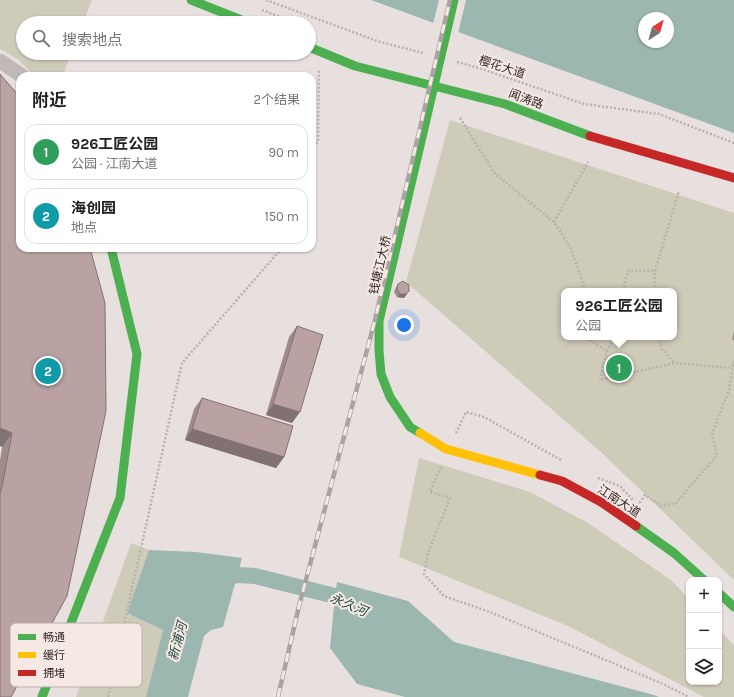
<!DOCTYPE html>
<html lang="zh">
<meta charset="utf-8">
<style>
:root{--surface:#fff;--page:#f6f6f6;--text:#202124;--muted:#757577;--line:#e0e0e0;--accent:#716866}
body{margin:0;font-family:Karla,"Noto Sans SC",sans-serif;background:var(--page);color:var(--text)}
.controls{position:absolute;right:12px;bottom:12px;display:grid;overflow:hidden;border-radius:8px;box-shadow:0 1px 3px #0004}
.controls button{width:36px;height:36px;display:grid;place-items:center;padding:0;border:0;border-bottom:1px solid var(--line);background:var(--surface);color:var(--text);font:20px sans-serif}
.compass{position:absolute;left:638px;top:12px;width:36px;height:36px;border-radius:50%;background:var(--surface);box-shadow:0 1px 3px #0004;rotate:37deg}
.you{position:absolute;left:404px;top:325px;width:14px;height:14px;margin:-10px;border:3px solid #fff;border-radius:50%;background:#1a73e8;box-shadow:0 0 0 6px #1a73e833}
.badge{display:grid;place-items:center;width:26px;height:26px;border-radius:50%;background:var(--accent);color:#fff;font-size:13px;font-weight:700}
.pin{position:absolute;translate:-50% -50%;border:2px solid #fff;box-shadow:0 1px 4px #0006}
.popup{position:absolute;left:561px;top:288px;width:116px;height:52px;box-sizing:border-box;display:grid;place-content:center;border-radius:8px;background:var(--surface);filter:drop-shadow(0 1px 3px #0005);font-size:13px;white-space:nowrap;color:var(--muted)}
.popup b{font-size:15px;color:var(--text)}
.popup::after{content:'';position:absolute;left:50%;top:100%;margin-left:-8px;border:8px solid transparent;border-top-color:var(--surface)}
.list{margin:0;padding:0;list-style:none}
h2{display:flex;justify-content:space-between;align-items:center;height:52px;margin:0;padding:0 16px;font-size:17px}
h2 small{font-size:13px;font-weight:400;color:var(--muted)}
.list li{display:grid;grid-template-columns:26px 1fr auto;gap:12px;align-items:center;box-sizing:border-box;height:56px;margin:0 8px 8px;padding:0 8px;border:1px solid var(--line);border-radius:12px}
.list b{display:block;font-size:15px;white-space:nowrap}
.list p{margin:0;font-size:13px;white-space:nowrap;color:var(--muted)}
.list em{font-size:13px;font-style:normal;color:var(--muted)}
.icon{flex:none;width:22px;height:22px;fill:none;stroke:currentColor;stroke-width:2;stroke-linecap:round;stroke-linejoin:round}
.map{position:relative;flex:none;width:734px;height:697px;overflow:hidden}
.search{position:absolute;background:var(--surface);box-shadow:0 1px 3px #0004;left:16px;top:16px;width:300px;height:44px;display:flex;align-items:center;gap:10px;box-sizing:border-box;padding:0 14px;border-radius:22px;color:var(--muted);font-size:15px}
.panel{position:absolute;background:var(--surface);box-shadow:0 1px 3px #0004;left:16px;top:72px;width:300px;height:180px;border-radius:12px}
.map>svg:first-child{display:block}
.green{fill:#cecbb9;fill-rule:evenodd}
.water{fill:#9cb7b0;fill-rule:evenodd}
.pier{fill:#e8e0de}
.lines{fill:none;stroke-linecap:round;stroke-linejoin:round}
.canal{stroke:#9cb7b0;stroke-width:16}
.path{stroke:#bab1af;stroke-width:2.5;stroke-dasharray:2 2;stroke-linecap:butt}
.street{stroke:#c1b9b7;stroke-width:15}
.fast{stroke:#4caf50;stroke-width:9}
.slow{stroke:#ffc107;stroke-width:9}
.jam{stroke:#c62828;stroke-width:9}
.rail-casing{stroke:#a9a3a1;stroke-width:4.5}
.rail{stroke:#f6e9e4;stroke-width:3;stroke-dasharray:9;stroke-linecap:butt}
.wall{fill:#a08b8c}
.shaded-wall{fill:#827172}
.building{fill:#baa2a3;stroke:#827172}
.labels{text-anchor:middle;stroke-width:4;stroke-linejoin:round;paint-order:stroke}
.street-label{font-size:12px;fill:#312726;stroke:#f6e9e4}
.water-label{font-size:13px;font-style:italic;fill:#224c43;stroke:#f6e9e4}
.key{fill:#f6e9e4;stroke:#bbafab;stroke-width:1}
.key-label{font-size:11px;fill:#312726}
</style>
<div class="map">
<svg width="734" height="697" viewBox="0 0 734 697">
<rect width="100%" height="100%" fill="#e8e0de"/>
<g class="green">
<path d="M0 0H92L83 23H23V53H71L63 76H34L19 60 0 49Z"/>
<path d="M450 120 734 213V580L603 454 406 282ZM564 291H674V337H564Z"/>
<path d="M419 458 530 492 588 523 671 580 689 599V682H719V630L734 645V697H704L568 626 399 557Z"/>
<path d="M131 543 149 550 127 613 163 630 146 697H76Z"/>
</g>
<g class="water">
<path d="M371 0H734V133ZM644 18H668V42H644Z"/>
<path d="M149 550 196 552 242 558 223 627 211 630 204 636 188 697H146L163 630 127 613Z"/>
<path d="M337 582 408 601 454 642 654 695 659 697H405L357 684 330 648 335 596Z"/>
</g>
<path class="pier" d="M439 0H466L458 33 433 24Z"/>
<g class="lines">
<path class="canal" d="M216 580 237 575 255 576 335 596 354 605"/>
<g class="path">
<path d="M266 0 380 42 423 53"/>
<path d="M262 10 296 23"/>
<path d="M457 62 479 68 584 104 659 114 734 143"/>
<path d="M460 118 495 174 554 222 570 247 584 286 585 291"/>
<path d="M312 151 318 141 319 69"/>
<path d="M554 222 588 162"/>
<path d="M623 291 628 271H655"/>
<path d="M654 291 655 271 679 191"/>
<path d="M588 337V339L607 351 600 380 675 363 732 368"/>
<path d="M658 337 662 349 675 363"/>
<path d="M607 351 614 337"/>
<path d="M456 433 466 412 484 417 561 460"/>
<path d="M441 467 430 492 450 498 428 553 424 574 444 596 490 612 661 683 689 697"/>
<path d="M598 478 620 486 633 500"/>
<path d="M637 504 638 505 645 495 661 506 676 503 717 455 712 434 729 390 734 358"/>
<path d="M108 697 182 363 282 248"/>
</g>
<path class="street" d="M0 61 22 76"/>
<g class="fast">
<path d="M191 0 249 23"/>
<path d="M309 47 355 66 505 104 590 136"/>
<path d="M420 433 410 427 390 397 381 374 379 350V321L454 0"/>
<path d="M636 526 674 553 704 580"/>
<path d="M719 593 734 607"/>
<path d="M42 697 120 498 137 354 111 248"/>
</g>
<path class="slow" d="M420 433 446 449 540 475"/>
<g class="jam">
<path d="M590 136 734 178"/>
<path d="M540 475 562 481 601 502 636 526"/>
</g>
<defs>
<path id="rail" d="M278 697 299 606 375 320 450 0"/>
</defs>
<use href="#rail" class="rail-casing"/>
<use href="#rail" class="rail"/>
</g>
<g class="wall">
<path d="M20 97 11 697H0V460L2 447Z"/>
<path d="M398 284 407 294 404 298 397 297 394 292 396 287Z"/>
<path d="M297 326 292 423 266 415 289 337Z"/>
<path d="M734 331V340H732Z"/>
<path d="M202 398 284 457 276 468 185 440 194 409Z"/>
</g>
<g class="shaded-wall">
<path d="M409 291 404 298 397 297 400 294Z"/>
<path d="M273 404 300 412 292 423 266 415Z"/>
<path d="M0 428 12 433 2 447 0 446Z"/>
<path d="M192 429 284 457 276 468 185 440Z"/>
</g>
<g class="building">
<path d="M0 74 20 97V248H90L105 303 106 411 67 596 11 697H0V494L2 487 12 433 0 428Z"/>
<path d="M403 281 409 285V291L406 294H400L397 289 398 284Z"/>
<path d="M297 326 323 335 300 412 273 404Z"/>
<path d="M202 398 293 426 284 457 192 429Z"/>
</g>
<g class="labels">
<g class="street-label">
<text transform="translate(502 67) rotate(18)" y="4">樱花大道</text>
<text transform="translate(526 99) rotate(20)" y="4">闻涛路</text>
<text transform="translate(380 265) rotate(-77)" y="4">钱塘江大桥</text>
<text transform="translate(619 501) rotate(33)" y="4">江南大道</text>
</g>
<g class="water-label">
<text transform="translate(349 604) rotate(23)" y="5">永久河</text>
<text transform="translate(177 641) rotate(-75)" y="5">新浦河</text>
</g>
</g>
<rect x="10" y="623" width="132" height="64" rx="6" class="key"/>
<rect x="18" y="634" width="18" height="6" fill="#4caf50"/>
<rect x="18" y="652" width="18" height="6" fill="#ffc107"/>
<rect x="18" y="670" width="18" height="6" fill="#c62828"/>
<g class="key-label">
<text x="43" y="641">畅通</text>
<text x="43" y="659">缓行</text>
<text x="43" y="677">拥堵</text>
</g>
</svg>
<div class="controls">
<button>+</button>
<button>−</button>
<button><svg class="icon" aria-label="layers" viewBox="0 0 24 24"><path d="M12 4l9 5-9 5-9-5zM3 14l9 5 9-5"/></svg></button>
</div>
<svg class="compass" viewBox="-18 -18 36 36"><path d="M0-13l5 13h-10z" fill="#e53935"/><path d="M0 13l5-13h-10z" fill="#757577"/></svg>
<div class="you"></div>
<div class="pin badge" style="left:619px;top:368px;background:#2e9e5b">1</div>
<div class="popup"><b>926工匠公园</b>公园</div>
<div class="pin badge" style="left:48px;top:371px;background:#0f9aa8">2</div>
<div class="search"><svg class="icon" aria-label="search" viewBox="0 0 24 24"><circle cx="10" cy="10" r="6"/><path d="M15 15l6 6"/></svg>搜索地点</div>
<section class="panel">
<h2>附近<small>2个结果</small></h2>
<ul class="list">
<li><span class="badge" style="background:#2e9e5b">1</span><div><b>926工匠公园</b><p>公园 · 江南大道</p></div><em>90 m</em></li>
<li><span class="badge" style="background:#0f9aa8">2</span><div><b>海创园</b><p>地点</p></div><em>150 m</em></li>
</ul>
</section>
</div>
